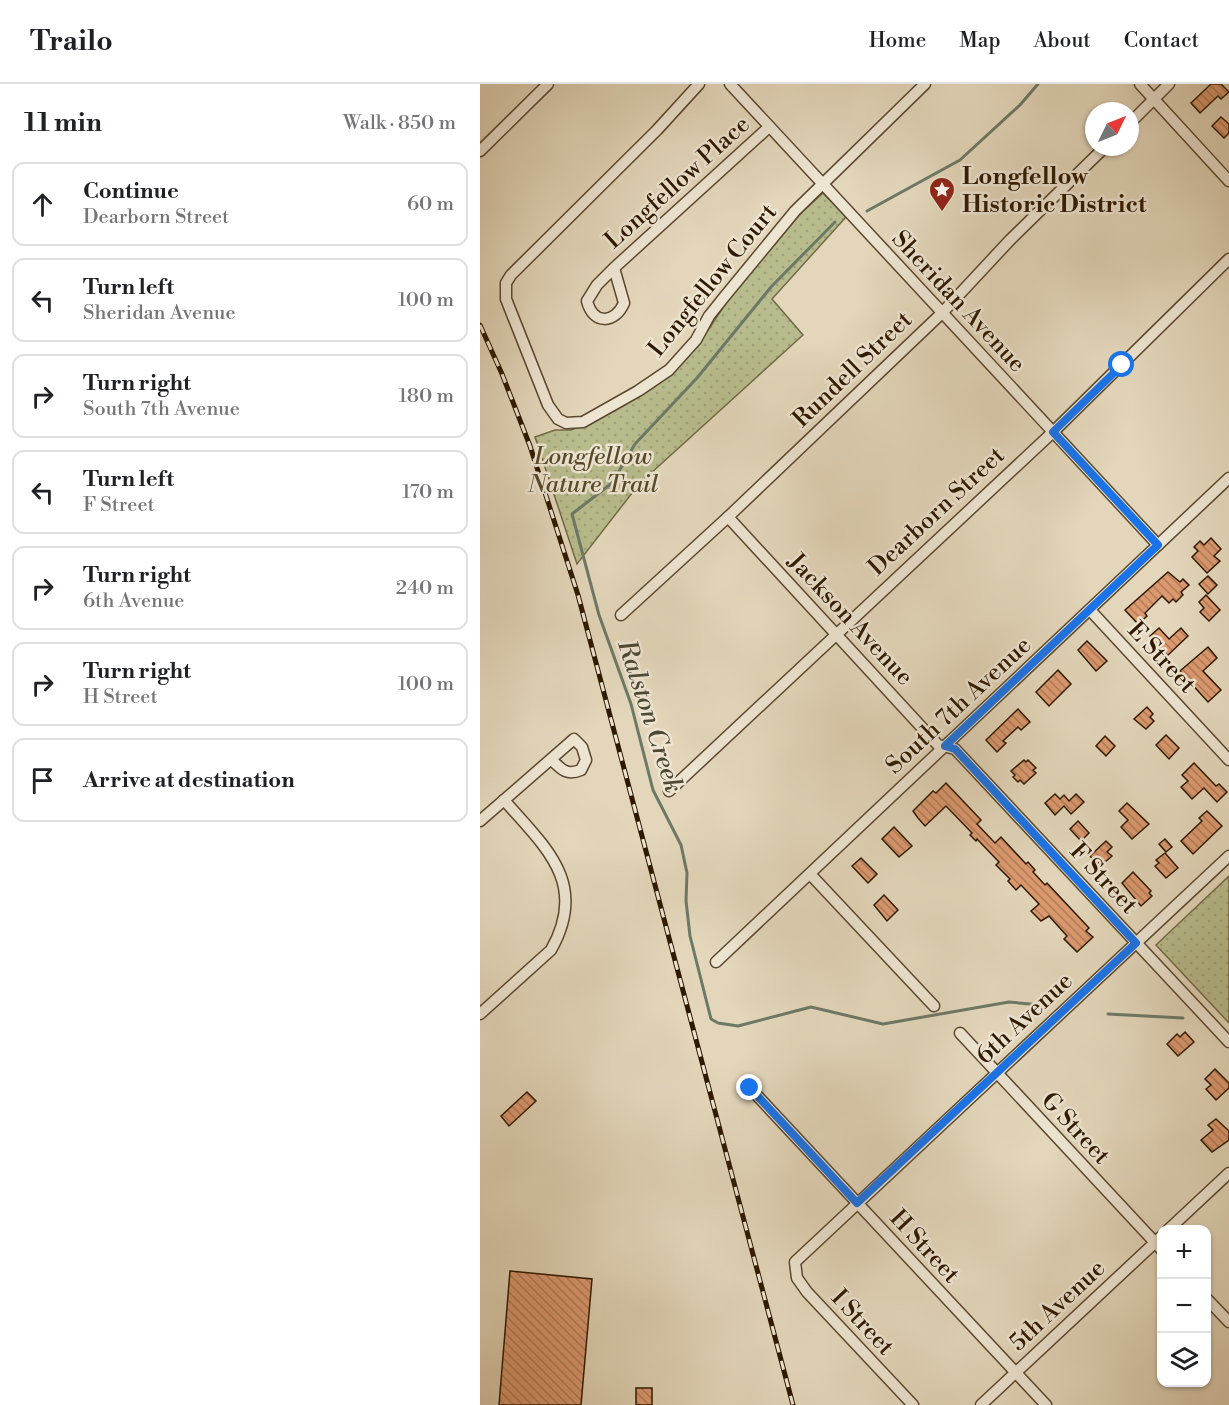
<!DOCTYPE html>
<meta charset="utf-8">
<style>
:root{--surface:#fff;--page:#f6f6f6;--text:#202124;--muted:#757577;--line:#e0e0e0}
body{margin:0;font-family:"Libre Bodoni",serif;background:var(--page);color:var(--text)}
.controls{position:absolute;right:18px;bottom:18px;display:grid;overflow:hidden;border-radius:12px;box-shadow:0 2px 4px #0004}
.controls button{width:54px;height:54px;display:grid;place-items:center;padding:0;border:0;border-bottom:2px solid var(--line);background:var(--surface);color:var(--text);font:30px sans-serif}
.compass{position:absolute;left:605px;top:18px;width:54px;height:54px;border-radius:50%;background:var(--surface);box-shadow:0 2px 4px #0004;rotate:47deg}
.stop{position:absolute;width:18px;height:18px;margin:-14px;border:4px solid #1a73e8;border-radius:50%;background:#fff}
.stop.end{background:#1a73e8;border-color:#fff;box-shadow:0 2px 6px #0008}
.list{margin:0;padding:0;list-style:none}
h2{display:flex;justify-content:space-between;align-items:center;height:78px;margin:0;padding:0 24px;font-size:26px}
h2 small{font-size:20px;font-weight:400;color:var(--muted)}
.list li{display:grid;grid-template-columns:39px 1fr auto;gap:18px;align-items:center;box-sizing:border-box;height:84px;margin:0 12px 12px;padding:0 12px;border:2px solid var(--line);border-radius:12px}
.list b{display:block;font-size:22px;white-space:nowrap}
.list p{margin:0;font-size:20px;white-space:nowrap;color:var(--muted)}
.list em{font-size:20px;font-style:normal;color:var(--muted)}
.icon{flex:none;width:33px;height:33px;fill:none;stroke:currentColor;stroke-width:2;stroke-linecap:round;stroke-linejoin:round}
.map{position:relative;flex:none;width:749px;height:1321px;overflow:hidden}
header{display:flex;align-items:center;gap:36px;box-sizing:border-box;height:84px;padding:0 30px;background:var(--surface);border-bottom:2px solid var(--line)}
header strong{font-size:28px}
nav{display:flex;gap:33px;margin-inline-start:auto;font-size:21px}
main{display:flex}
aside{flex:1;background:var(--surface)}
.map>svg:first-child{display:block}
.park{fill:url(#park-dots);stroke:#736a46;stroke-width:1.5}
.lines{fill:none;stroke-linecap:round;stroke-linejoin:round}
.stream{stroke:#6c7967;stroke-width:3}
.building{fill:url(#building-back-hatch);stroke:#2e1900;stroke-width:1.5}
.street-casing{stroke:#5b482e;stroke-width:13}
.street{stroke:#ede4d2;stroke-width:10}
.rail-casing{stroke:#2e1900;stroke-width:5}
.rail{stroke:#ede4d2;stroke-width:3;stroke-dasharray:9;stroke-linecap:butt}
.route{stroke:#1a73e8;stroke-width:8}
.labels{text-anchor:middle;stroke-width:5;stroke-linejoin:round;paint-order:stroke}
.poi-label{font-size:24px;font-weight:bold;fill:#2e1900;stroke:#ede4d2;text-anchor:start}
.street-label{font-size:24px;fill:#2e1900;stroke:#ede4d2}
.park-label{font-size:24px;font-style:italic;fill:#574a2a;stroke:#ede4d2}
.water-label{font-size:26px;font-style:italic;fill:#4d4934;stroke:#ede4d2}
</style>
<header>
<strong>Trailo</strong>
<nav><a>Home</a><a>Map</a><a>About</a><a>Contact</a></nav>
</header>
<main>
<aside>
<h2>11 min<small>Walk · 850 m</small></h2>
<ul class="list">
<li><svg class="icon" aria-label="ahead" viewBox="0 0 24 24"><path d="M12 20V5M6 11l6-6 6 6"/></svg><div><b>Continue</b><p>Dearborn Street</p></div><em>60 m</em></li>
<li><svg class="icon" aria-label="left" viewBox="0 0 24 24"><path d="M17 20v-9H6M10 6l-5 5 5 5"/></svg><div><b>Turn left</b><p>Sheridan Avenue</p></div><em>100 m</em></li>
<li><svg class="icon" aria-label="right" viewBox="0 0 24 24"><path d="M7 20v-9h11M14 6l5 5-5 5"/></svg><div><b>Turn right</b><p>South 7th Avenue</p></div><em>180 m</em></li>
<li><svg class="icon" aria-label="left" viewBox="0 0 24 24"><path d="M17 20v-9H6M10 6l-5 5 5 5"/></svg><div><b>Turn left</b><p>F Street</p></div><em>170 m</em></li>
<li><svg class="icon" aria-label="right" viewBox="0 0 24 24"><path d="M7 20v-9h11M14 6l5 5-5 5"/></svg><div><b>Turn right</b><p>6th Avenue</p></div><em>240 m</em></li>
<li><svg class="icon" aria-label="right" viewBox="0 0 24 24"><path d="M7 20v-9h11M14 6l5 5-5 5"/></svg><div><b>Turn right</b><p>H Street</p></div><em>100 m</em></li>
<li><svg class="icon" aria-label="arrive" viewBox="0 0 24 24"><path d="M6 21V4h12l-3 4 3 4H6"/></svg><div><b>Arrive at destination</b></div></li>
</ul>
</aside>
<div class="map">
<svg width="749" height="1321" viewBox="0 0 749 1321">
<defs>
<pattern id="park-dots" width="8" height="8" patternUnits="userSpaceOnUse" patternTransform="scale(1.5)"><rect width="8" height="8" fill="#b8bc8c"/><path d="M2 2h.1M6 6h.1" fill="none" stroke="#9ea177" stroke-width="1.8" stroke-linecap="round"/></pattern>
<pattern id="building-back-hatch" width="6" height="6" patternUnits="userSpaceOnUse" patternTransform="scale(1.5)"><rect width="6" height="6" fill="#dc996f"/><path d="M-1 5l2 2M0 0l6 6M5-1l2 2" fill="none" stroke="#b37c59"/></pattern>
</defs>
<rect width="100%" height="100%" fill="#e3d6ba"/>
<filter id="stains"><feTurbulence type="fractalNoise" baseFrequency=".00333" numOctaves="4"/><feColorMatrix values="0 0 0 0 .2 0 0 0 0 .09 0 0 0 0 .02 0 0 0 .5 -.17"/></filter>
<radialGradient id="worn" r=".72"><stop offset=".6" stop-color="#630" stop-opacity="0"/><stop offset="1" stop-color="#630" stop-opacity=".3"/></radialGradient>
<g class="park">
<path d="M343 109 366 133 292 215 323 251 159 400 97 480 55 353 75 346H91L106 340 171 305 199 282 221 257 248 216 321 129Z"/>
<path d="M749 792V939L676 861Z"/>
</g>
<g class="lines">
<g class="stream">
<path d="M387 127 480 76 540 21 558 0"/>
<path d="M355 138 291 203 217 294 155 360 132 399 92 430 119 531 151 620 173 706 201 761 207 789 206 817 210 852 231 935 238 939 258 942 331 923 403 940 529 918 561 921"/>
<path d="M628 930 703 934"/>
</g>
</g>
<g class="building">
<path d="M731 0H741L749 8 741 15 738 12 720 29 711 19Z"/>
<path d="M741 33 749 40V49L744 54 732 42Z"/>
<path d="M731 454 741 465 734 472 740 477 727 489 712 473 718 467 714 463 720 457 724 461Z"/>
<path d="M688 488 700 498 703 495 709 501 701 508 703 511 696 518 693 515 689 519 682 512 665 529 667 532 658 540 645 526Z"/>
<path d="M728 492 737 501 728 510 719 500Z"/>
<path d="M726 511 740 526 729 537 720 528 724 524 719 518Z"/>
<path d="M679 544 689 555 701 544 708 552 687 572 670 552Z"/>
<path d="M607 557 627 577 616 587 598 566Z"/>
<path d="M728 563 737 574 723 587 741 606 728 618 700 587Z"/>
<path d="M578 586 591 600 569 622 556 608Z"/>
<path d="M667 623 673 630 670 633 674 637 666 645 654 635Z"/>
<path d="M538 625 550 638 541 646 538 643 523 657 526 659 517 668 506 656Z"/>
<path d="M686 651 699 664 689 675 676 661Z"/>
<path d="M625 652 635 662 626 672 616 662Z"/>
<path d="M544 676 546 678 548 676 556 684 553 686 556 689 544 700 540 696 538 698 533 693 535 691 531 687Z"/>
<path d="M714 679 736 702 739 700 747 708 737 718 724 704 712 715 701 703 708 697 702 691Z"/>
<path d="M466 699 501 736 497 740 515 759 521 753 546 780 548 778 555 786 553 788 565 801 567 799 609 844 606 847 613 853 597 868 584 855 587 852 569 832 561 837 551 827 559 820 541 801 536 806 528 797 530 795 516 781 519 778 497 755 496 757 490 751 492 749 466 722 445 742 438 734 433 727 453 707 456 709Z"/>
<path d="M575 710 580 715 584 711 589 717 596 710 604 718 591 730 584 722 575 731 565 719Z"/>
<path d="M647 719 669 740 652 755 641 743 648 736 639 727Z"/>
<path d="M727 727 742 742 713 770 701 757 722 737 719 734Z"/>
<path d="M598 737 609 749 601 757 590 745Z"/>
<path d="M414 743 432 762 419 773 402 755Z"/>
<path d="M685 755 692 763 686 768 679 760Z"/>
<path d="M626 757 632 763 627 768 632 772 625 778 623 776 617 780 610 772Z"/>
<path d="M685 769 698 784 686 794 675 782 679 779 676 776Z"/>
<path d="M381 774 397 790 388 799 372 782Z"/>
<path d="M653 788 671 807 669 809 672 812 661 822 642 799Z"/>
<path d="M404 811 418 826 407 837 394 821Z"/>
<path d="M705 948 714 958 698 972 687 960 697 950 700 953Z"/>
<path d="M735 985 749 999V1004L736 1016 726 1005 731 1001 725 995Z"/>
<path d="M47 1008 56 1017 29 1042 21 1032Z"/>
<path d="M736 1035 749 1047V1056L732 1068 721 1056 733 1046 728 1041Z"/>
<path d="M30 1187 112 1195 101 1321H19Z"/>
<rect x="156" y="1304" width="16" height="17"/>
</g>
<g class="lines">
<defs>
<g id="street">
<path d="M219 0 177 46 31 191 26 199V215L68 321 78 335 86 339 103 338 158 307 189 286 216 256 229 232 245 212 315 127 445 0"/>
<path d="M250 0 678 461"/>
<path d="M660 0 749 97"/>
<path d="M650 39 689 0"/>
<path d="M0 67 68 0"/>
<path d="M134 184 144 219C135 240 113 241 107 217L117 201 134 184 289 43"/>
<path d="M248 433 458 661 475 665 749 958"/>
<path d="M610 526 749 676"/>
<path d="M141 531 248 433 462 229 530 156 625 63"/>
<path d="M189 707 573 348 749 175"/>
<path d="M0 737 94 655 102 663 106 676 101 686C86 692 81 685 71 675"/>
<path d="M330 790 454 922"/>
<path d="M236 878 749 394"/>
<path d="M0 930 71 866C109 799 65 763 24 716"/>
<path d="M480 949 682 1166"/>
<path d="M270 1004 566 1321"/>
<path d="M688 1146 749 1089"/>
<path d="M726 1214 749 1238"/>
<path d="M433 1321 327 1208 317 1194 315 1178 749 772"/>
<path d="M501 1321 682 1152"/>
</g>
</defs>
<use href="#street" class="street-casing"/>
<use href="#street" class="street"/>
<defs>
<path id="rail" d="M0 241 22 290 50 362 98 511 313 1321"/>
</defs>
<use href="#rail" class="rail-casing"/>
<use href="#rail" class="rail"/>
</g>
<g class="lines">
<path class="route" d="M270 1004 377 1119 656 859 475 665 465 662 678 461 573 348 642 281"/>
</g>
<defs>
<symbol id="sight-pin" viewBox="-11 -11 22 30"><path d="M0 17L-7.5 6A9.5 9.5 0 1 1 7.5 6Z" fill="#8f2418" stroke="#ede4d2"/><path d="M0-6L1.8-2.2L6-1.7L2.9 1.2L3.7 5.4L0 3.3L-3.7 5.4L-2.9 1.2L-6-1.7L-1.8-2.2Z" fill="#fff"/></symbol>
</defs>
<g fill-rule="evenodd">
<use href="#sight-pin" x="447" y="91" width="30" height="40"/>
</g>
<g class="labels">
<g class="poi-label">
<text x="482" y="100">Longfellow<tspan x="482" dy="28">Historic District</tspan></text>
</g>
<g class="street-label">
<text transform="translate(197 98) rotate(-42)" y="8">Longfellow Place</text>
<text transform="translate(232 196) rotate(-51)" y="8">Longfellow Court</text>
<text transform="translate(479 217) rotate(47)" y="8">Sheridan Avenue</text>
<text transform="translate(372 285) rotate(-44)" y="8">Rundell Street</text>
<text transform="translate(456 427) rotate(-43)" y="8">Dearborn Street</text>
<text transform="translate(371 535) rotate(47)" y="8">Jackson Avenue</text>
<text transform="translate(682 573) rotate(47)" y="8">E Street</text>
<text transform="translate(478 621) rotate(-43)" y="8">South 7th Avenue</text>
<text transform="translate(624 794) rotate(47)" y="8">F Street</text>
<text transform="translate(544 934) rotate(-43)" y="8">6th Avenue</text>
<text transform="translate(596 1044) rotate(47)" y="8">G Street</text>
<text transform="translate(445 1162) rotate(47)" y="8">H Street</text>
<text transform="translate(577 1221) rotate(-43)" y="8">5th Avenue</text>
<text transform="translate(383 1238) rotate(47)" y="8">I Street</text>
</g>
<g class="park-label">
<text x="113" y="380">Longfellow<tspan x="113" dy="28">Nature Trail</tspan></text>
</g>
<g class="water-label">
<text transform="translate(171 632) rotate(72)" y="9">Ralston Creek</text>
</g>
</g>
<rect width="100%" height="100%" filter="url(#stains)"/>
<rect width="100%" height="100%" fill="url(#worn)"/>
</svg>
<div class="controls">
<button>+</button>
<button>−</button>
<button><svg class="icon" aria-label="layers" viewBox="0 0 24 24"><path d="M12 4l9 5-9 5-9-5zM3 14l9 5 9-5"/></svg></button>
</div>
<svg class="compass" viewBox="-18 -18 36 36"><path d="M0-13l5 13h-10z" fill="#e53935"/><path d="M0 13l5-13h-10z" fill="#757577"/></svg>
<div class="stop" style="left:642px;top:281px"></div>
<div class="stop end" style="left:270px;top:1004px"></div>
</div>
</main>
